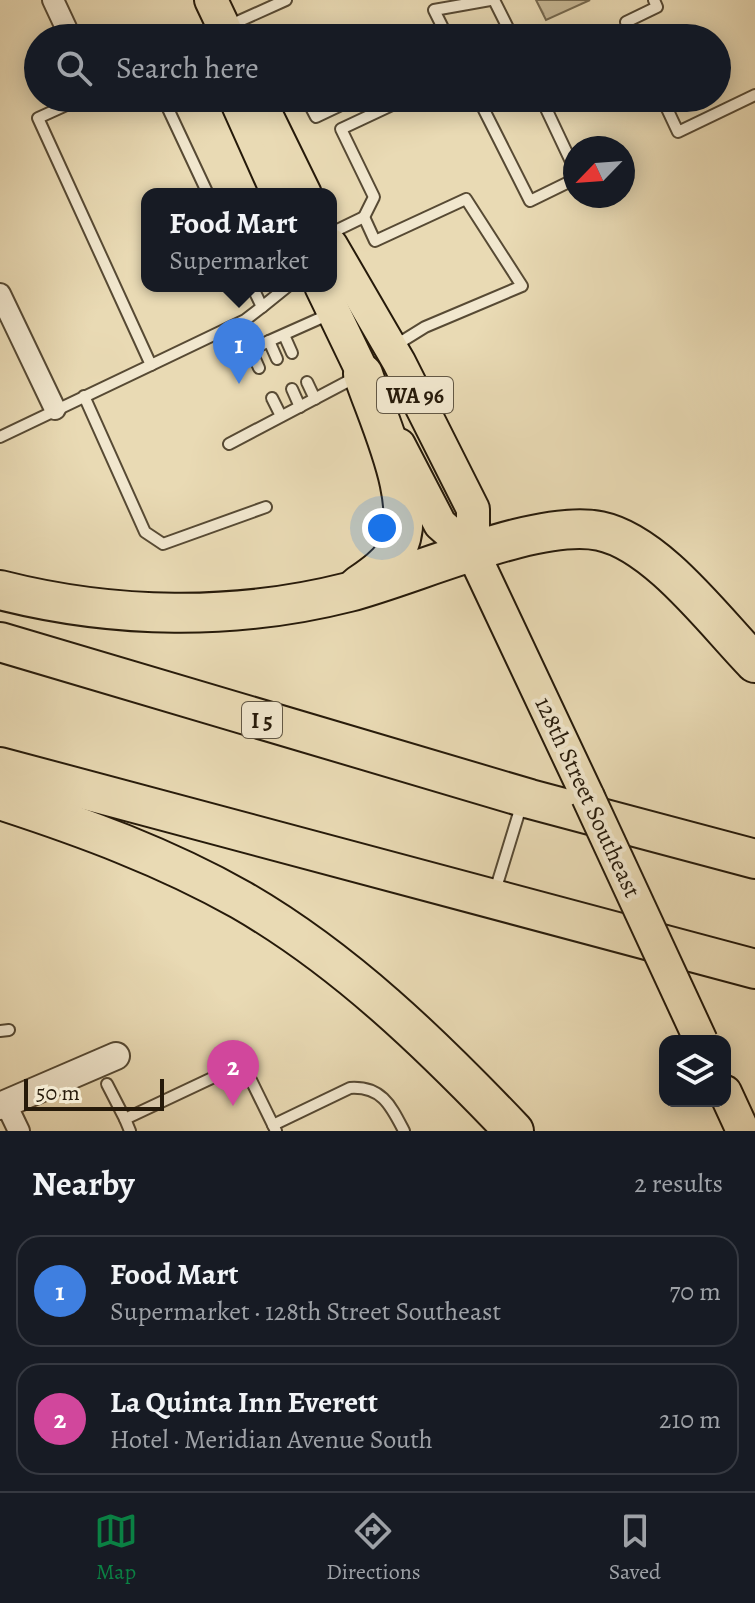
<!DOCTYPE html>
<meta charset="utf-8">
<style>
:root{--surface:#171b24;--page:#20242c;--text:#f1f3f6;--muted:#9ea1a6;--line:#363941;--accent:#0b8043}
body{margin:0;font-family:Alegreya,serif;background:var(--page);color:var(--text)}
.controls{position:absolute;right:24px;bottom:24px;display:grid;overflow:hidden;border-radius:16px;box-shadow:0 4px 20px #0003}
.controls button{width:72px;height:72px;display:grid;place-items:center;padding:0;border:0;border-bottom:2px solid var(--line);background:var(--surface);color:var(--text);font:40px sans-serif}
.compass{position:absolute;left:563px;top:136px;width:72px;height:72px;border-radius:50%;background:var(--surface);box-shadow:0 4px 20px #0003;rotate:245deg}
.scale{position:absolute;left:24px;bottom:20px;width:140px;box-sizing:border-box;padding-left:8px;border:4px solid #261a0a;border-top:0;font-size:22px;line-height:28px;white-space:nowrap;color:#261a0a;-webkit-text-stroke:6px #f1e7ce;paint-order:stroke}
.you{position:absolute;left:382px;top:528px;width:28px;height:28px;margin:-20px;border:6px solid #fff;border-radius:50%;background:#1a73e8;box-shadow:0 0 0 12px #1a73e833}
.badge{display:grid;place-items:center;width:52px;height:52px;border-radius:50%;background:var(--accent);color:#fff;font-size:26px;font-weight:700}
.pin{position:absolute;translate:-50% -66px;filter:drop-shadow(0 2px 4px #0008)}
.pin::after{content:'';position:absolute;top:42px;width:28px;height:24px;background:inherit;clip-path:polygon(0 0,100% 0,50% 100%)}
.popup{position:absolute;left:141px;top:188px;width:196px;height:104px;box-sizing:border-box;display:grid;place-content:center;border-radius:16px;background:var(--surface);filter:drop-shadow(0 2px 6px #0005);font-size:26px;white-space:nowrap;color:var(--muted)}
.popup b{font-size:30px;color:var(--text)}
.popup::after{content:'';position:absolute;left:50%;top:100%;margin-left:-16px;border:16px solid transparent;border-top-color:var(--surface)}
.list{margin:0;padding:0;list-style:none}
h2{display:flex;justify-content:space-between;align-items:center;height:104px;margin:0;padding:0 32px;font-size:34px}
h2 small{font-size:26px;font-weight:400;color:var(--muted)}
.list li{display:grid;grid-template-columns:52px 1fr auto;gap:24px;align-items:center;box-sizing:border-box;height:112px;margin:0 16px 16px;padding:0 16px;border:2px solid var(--line);border-radius:24px}
.list b{display:block;font-size:30px;white-space:nowrap}
.list p{margin:0;font-size:26px;white-space:nowrap;color:var(--muted)}
.list em{font-size:26px;font-style:normal;color:var(--muted)}
.icon{flex:none;width:44px;height:44px;fill:none;stroke:currentColor;stroke-width:2;stroke-linecap:round;stroke-linejoin:round}
.map{position:relative;flex:none;width:755px;height:1131px;overflow:hidden}
.search{position:absolute;background:var(--surface);box-shadow:0 4px 20px #0003;left:24px;right:24px;top:24px;height:88px;display:flex;align-items:center;gap:20px;box-sizing:border-box;padding:0 28px;border-radius:44px;color:var(--muted);font-size:30px}
.sheet{height:360px;background:var(--surface)}
nav{display:flex;justify-content:space-around;align-items:center;box-sizing:border-box;height:112px;border-top:2px solid var(--line);background:var(--surface);font-size:22px;color:var(--muted)}
nav a{display:grid;justify-items:center;gap:4px}
nav .on{color:var(--accent)}
.map>svg:first-child{display:block}
.forest{fill:url(#forest-firs);stroke:#776a50;stroke-width:2}
.lines{fill:none;stroke-linecap:round;stroke-linejoin:round}
.service-casing{stroke:#574a34;stroke-width:14}
.minor-casing{stroke:#574a34;stroke-width:24}
.tertiary-casing{stroke:#574a34;stroke-width:30}
.primary-casing{stroke:#261a0a;stroke-width:36}
.motorway-casing{stroke:#261a0a;stroke-width:42}
.service{stroke:#f1e7ce;stroke-width:10}
.minor{stroke:#f1e7ce;stroke-width:20}
.tertiary{stroke:#f1e7ce;stroke-width:26}
.primary{stroke:#e9dab4;stroke-width:32}
.motorway{stroke:#e9dab4;stroke-width:38}
.primary-bridge-casing{stroke:#261a0a;stroke-width:36;stroke-linecap:butt}
.primary-bridge{stroke:#e9dab4;stroke-width:32}
.labels{text-anchor:middle;stroke-width:8;stroke-linejoin:round;paint-order:stroke}
.shield{fill:#f1e7ce;stroke:#635845;stroke-width:2}
.shield-label{font-size:22px;font-weight:bold;fill:#261a0a}
.street-label{font-size:24px;fill:#261a0a;stroke:#f1e7ce}
</style>
<div class="map">
<svg width="755" height="1131" viewBox="0 0 755 1131">
<defs>
<pattern id="forest-firs" width="22" height="20" patternUnits="userSpaceOnUse" patternTransform="scale(2)"><rect width="22" height="20" fill="#c8b997"/><path d="M5 1l3.5 6h-7zM16 11l3.5 6h-7z" fill="#ac9e81"/></pattern>
</defs>
<rect width="100%" height="100%" fill="#e9dab4"/>
<filter id="stains"><feTurbulence type="fractalNoise" baseFrequency=".0025" numOctaves="4"/><feColorMatrix values="0 0 0 0 .2 0 0 0 0 .09 0 0 0 0 .02 0 0 0 .5 -.17"/></filter>
<radialGradient id="worn" r=".72"><stop offset=".6" stop-color="#630" stop-opacity="0"/><stop offset="1" stop-color="#630" stop-opacity=".3"/></radialGradient>
<path class="forest" d="M536 0H590L546 20Z"/>
<g class="lines">
<defs>
<g id="service">
<path d="M494 0 513 38"/>
<path d="M226 27 286 0"/>
<path d="M323 38 335 32 337 38"/>
<path d="M448 38 434 10 490 0"/>
<path d="M634 38 626 22 657 7 654 0"/>
<path d="M82 98 38 118 151 365 245 320 262 307 252 286"/>
<path d="M163 98 208 194"/>
<path d="M306 98 316 117 356 98"/>
<path d="M478 98 530 201 575 179"/>
<path d="M541 98 575 170"/>
<path d="M662 98 678 132 755 95"/>
<path d="M266 110 291 98"/>
<path d="M364 217 374 197 341 129 407 98"/>
<path d="M331 233 364 217 375 241 466 199 522 286 425 327 396 345"/>
<path d="M262 307 288 286"/>
<path d="M284 335 292 353"/>
<path d="M277 359 269 341 332 313"/>
<path d="M259 368 251 350 269 341"/>
<path d="M307 382 315 399"/>
<path d="M292 389 300 407"/>
<path d="M84 396 145 532 163 544 266 507"/>
<path d="M272 398 281 416"/>
<path d="M0 437 151 365"/>
<path d="M229 444 358 376"/>
<path d="M495 891 522 803"/>
<path d="M0 1031 9 1030"/>
<path d="M107 1084 125 1119"/>
<path d="M273 1125 350 1088C382 1086 391 1106 404 1131"/>
<path d="M130 1131 125 1119 229 1070 249 1076 276 1131"/>
</g>
<g id="minor">
<path d="M53 0 68 32"/>
<path d="M0 294 55 409"/>
<path d="M6 1104 19 1131"/>
</g>
<path id="tertiary" d="M0 1106 116 1056"/>
<g id="primary">
<path d="M211 0 229 38"/>
<path d="M235 98 278 194"/>
<path d="M258 98 305 194"/>
<path d="M331 245 399 362 473 509V553L588 797"/>
<path d="M321 286 374 396"/>
<path d="M399 445 440 524 473 553"/>
<path d="M725 1092 743 1131"/>
</g>
<g id="motorway">
<path d="M358 586C372 576 386 567 395 553 422 508 378 420 363 374"/>
<path d="M0 590C114 619 235 621 349 592 415 575 538 518 600 531 657 543 715 622 755 663"/>
<path d="M0 642 530 799 755 859"/>
<path d="M0 767 755 969"/>
<path d="M0 800C83 827 165 857 241 900 345 960 432 1045 514 1131"/>
</g>
</defs>
<use href="#service" class="service-casing"/>
<use href="#minor" class="minor-casing"/>
<use href="#tertiary" class="tertiary-casing"/>
<use href="#primary" class="primary-casing"/>
<use href="#motorway" class="motorway-casing"/>
<use href="#service" class="service"/>
<use href="#minor" class="minor"/>
<use href="#tertiary" class="tertiary"/>
<use href="#primary" class="primary"/>
<use href="#motorway" class="motorway"/>
<defs>
<path id="primary-bridge" d="M588 797 701 1041"/>
</defs>
<use href="#primary-bridge" class="primary-bridge-casing"/>
<use href="#primary-bridge" class="primary-bridge"/>
</g>
<g class="labels">
<g class="shield">
<rect x="377" y="377" width="76" height="36" rx="6"/>
<rect x="242" y="702" width="40" height="36" rx="6"/>
</g>
<g class="shield-label">
<text x="415" y="403">WA 96</text>
<text x="262" y="728">I 5</text>
</g>
<g class="street-label">
<text transform="translate(588 797) rotate(65)" y="8">128th Street Southeast</text>
</g>
</g>
<rect width="100%" height="100%" filter="url(#stains)"/>
<rect width="100%" height="100%" fill="url(#worn)"/>
</svg>
<div class="controls">
<button><svg class="icon" aria-label="layers" viewBox="0 0 24 24"><path d="M12 4l9 5-9 5-9-5zM3 14l9 5 9-5"/></svg></button>
</div>
<svg class="compass" viewBox="-18 -18 36 36"><path d="M0-13l5 13h-10z" fill="#e53935"/><path d="M0 13l5-13h-10z" fill="#9ea1a6"/></svg>
<div class="scale">50 m</div>
<div class="you"></div>
<div class="pin badge" style="left:239px;top:384px;background:#3f7fe0">1</div>
<div class="popup"><b>Food Mart</b>Supermarket</div>
<div class="pin badge" style="left:233px;top:1106px;background:#d1479c">2</div>
<div class="search"><svg class="icon" aria-label="search" viewBox="0 0 24 24"><circle cx="10" cy="10" r="6"/><path d="M15 15l6 6"/></svg>Search here</div>
</div>
<section class="sheet">
<h2>Nearby<small>2 results</small></h2>
<ul class="list">
<li><span class="badge" style="background:#3f7fe0">1</span><div><b>Food Mart</b><p>Supermarket · 128th Street Southeast</p></div><em>70 m</em></li>
<li><span class="badge" style="background:#d1479c">2</span><div><b>La Quinta Inn Everett</b><p>Hotel · Meridian Avenue South</p></div><em>210 m</em></li>
</ul>
</section>
<nav>
<a class="on"><svg class="icon" aria-label="map" viewBox="0 0 24 24"><path d="M3 6l6-2 6 2 6-2v14l-6 2-6-2-6 2zM9 4v14M15 6v14"/></svg>Map</a>
<a><svg class="icon" aria-label="directions" viewBox="0 0 24 24"><path d="M12 3l9 9-9 9-9-9zM9 14v-3h6M13 9l2 2-2 2"/></svg>Directions</a>
<a><svg class="icon" aria-label="saved" viewBox="0 0 24 24"><path d="M7 4h10v16l-5-4-5 4z"/></svg>Saved</a>
</nav>
